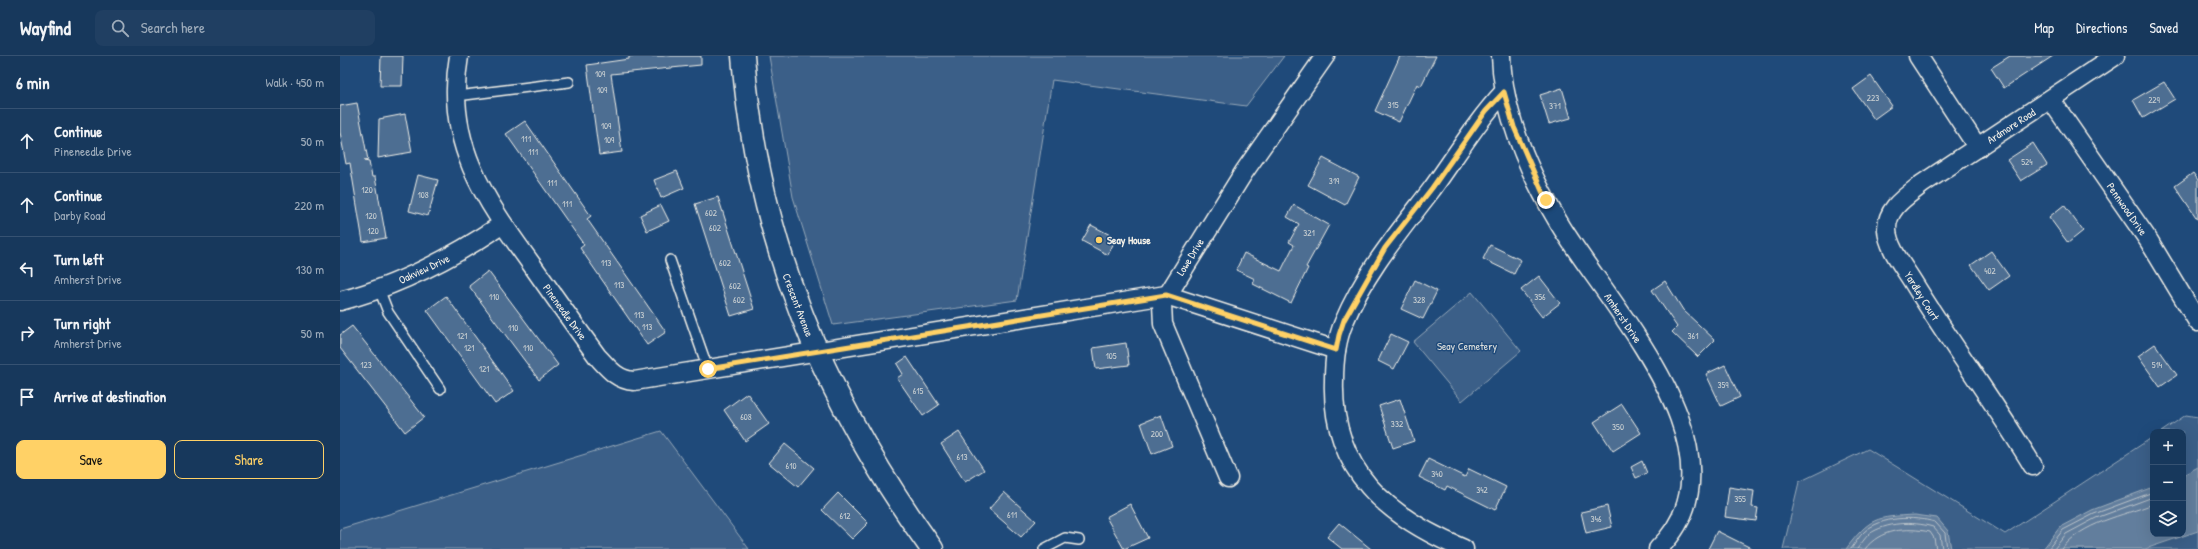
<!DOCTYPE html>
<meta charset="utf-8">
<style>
:root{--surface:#17385c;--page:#203f62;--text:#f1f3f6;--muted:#9eacbb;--line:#365272;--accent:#ffd166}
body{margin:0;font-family:"Patrick Hand",sans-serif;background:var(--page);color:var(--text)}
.controls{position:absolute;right:12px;bottom:12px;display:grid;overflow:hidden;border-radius:8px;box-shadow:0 4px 16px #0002}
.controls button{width:36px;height:36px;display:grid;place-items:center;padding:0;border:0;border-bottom:1px solid var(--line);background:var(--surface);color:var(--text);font:20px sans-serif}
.stop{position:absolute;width:12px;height:12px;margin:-9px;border:3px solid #ffd166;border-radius:50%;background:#fff}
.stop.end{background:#ffd166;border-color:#fff;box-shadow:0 1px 4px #0008}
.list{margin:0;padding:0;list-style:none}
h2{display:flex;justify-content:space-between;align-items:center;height:52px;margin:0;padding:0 16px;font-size:17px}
h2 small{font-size:13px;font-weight:400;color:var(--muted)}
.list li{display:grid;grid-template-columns:26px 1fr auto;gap:12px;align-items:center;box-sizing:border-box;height:64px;padding:0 16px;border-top:1px solid var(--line)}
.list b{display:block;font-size:15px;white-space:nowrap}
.list p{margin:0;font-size:13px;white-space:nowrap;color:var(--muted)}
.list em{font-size:13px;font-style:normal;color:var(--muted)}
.actions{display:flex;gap:8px;padding:12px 16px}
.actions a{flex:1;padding:9px 0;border:1px solid var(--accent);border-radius:8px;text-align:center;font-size:14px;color:var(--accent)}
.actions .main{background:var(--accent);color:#111}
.icon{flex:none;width:22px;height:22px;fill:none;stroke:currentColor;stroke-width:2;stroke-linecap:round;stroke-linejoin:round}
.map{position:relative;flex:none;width:1858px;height:493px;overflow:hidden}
header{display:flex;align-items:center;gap:24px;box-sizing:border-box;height:56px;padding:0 20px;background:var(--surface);border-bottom:1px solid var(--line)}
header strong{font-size:19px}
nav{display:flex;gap:22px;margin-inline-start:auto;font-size:14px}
.search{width:280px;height:36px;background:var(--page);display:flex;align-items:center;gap:10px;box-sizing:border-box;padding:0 14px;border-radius:8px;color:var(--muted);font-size:15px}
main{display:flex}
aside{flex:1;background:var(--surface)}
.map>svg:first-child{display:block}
.green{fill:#3a5f88;stroke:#97a8b8}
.water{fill:#627e9d;stroke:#9cacbb}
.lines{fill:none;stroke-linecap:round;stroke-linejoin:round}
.shore{stroke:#bac3ca;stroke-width:1}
.building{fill:#4d6e92;stroke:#f4f1e8}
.service-casing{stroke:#f4f1e8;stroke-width:12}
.minor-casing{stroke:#f4f1e8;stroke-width:21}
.tertiary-casing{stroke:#f4f1e8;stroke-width:25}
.service{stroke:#1f4a7a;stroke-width:9}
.minor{stroke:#1f4a7a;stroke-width:18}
.tertiary{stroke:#1f4a7a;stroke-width:22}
.route{stroke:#ffd166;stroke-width:5}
.poi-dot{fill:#ffd166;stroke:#1f4a7a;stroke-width:1.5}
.labels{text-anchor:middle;stroke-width:3;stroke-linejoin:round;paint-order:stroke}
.number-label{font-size:9px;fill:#cad0d2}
.street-label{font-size:11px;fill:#f4f1e8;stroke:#1f4a7a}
.poi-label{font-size:11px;font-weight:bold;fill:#f4f1e8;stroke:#1f4a7a;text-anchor:start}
.park-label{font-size:11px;fill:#e1e2de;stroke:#1f4a7a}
</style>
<header>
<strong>Wayfind</strong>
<div class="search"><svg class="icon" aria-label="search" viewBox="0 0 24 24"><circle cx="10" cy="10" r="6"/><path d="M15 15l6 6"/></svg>Search here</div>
<nav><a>Map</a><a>Directions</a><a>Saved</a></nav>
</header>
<main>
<aside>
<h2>6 min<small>Walk · 450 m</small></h2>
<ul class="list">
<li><svg class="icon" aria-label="ahead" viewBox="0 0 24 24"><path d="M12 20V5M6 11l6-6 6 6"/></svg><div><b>Continue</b><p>Pineneedle Drive</p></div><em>50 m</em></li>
<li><svg class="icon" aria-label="ahead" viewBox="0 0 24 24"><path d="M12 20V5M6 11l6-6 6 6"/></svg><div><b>Continue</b><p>Darby Road</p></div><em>220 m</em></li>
<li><svg class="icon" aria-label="left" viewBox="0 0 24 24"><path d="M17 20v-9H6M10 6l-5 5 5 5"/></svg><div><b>Turn left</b><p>Amherst Drive</p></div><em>130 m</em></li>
<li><svg class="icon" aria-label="right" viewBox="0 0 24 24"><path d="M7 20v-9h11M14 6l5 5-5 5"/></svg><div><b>Turn right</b><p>Amherst Drive</p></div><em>50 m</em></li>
<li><svg class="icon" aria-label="arrive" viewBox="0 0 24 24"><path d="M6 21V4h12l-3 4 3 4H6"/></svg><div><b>Arrive at destination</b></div></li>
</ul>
<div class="actions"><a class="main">Save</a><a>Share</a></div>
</aside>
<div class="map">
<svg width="1858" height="493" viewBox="0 0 1858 493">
<rect width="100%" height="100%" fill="#1f4a7a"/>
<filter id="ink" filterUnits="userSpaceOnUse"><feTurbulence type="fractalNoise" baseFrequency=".025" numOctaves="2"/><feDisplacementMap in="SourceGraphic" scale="8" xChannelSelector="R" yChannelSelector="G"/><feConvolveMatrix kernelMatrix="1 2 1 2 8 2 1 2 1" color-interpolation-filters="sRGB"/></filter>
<g filter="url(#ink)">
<g class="green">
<path d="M429 0H944L906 50 712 24 677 244 493 269 453 141Z"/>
<path d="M1132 236 1181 295 1122 345 1073 286Z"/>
<path d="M1846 359 1858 361V493H1443L1459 426 1528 393 1665 478 1813 381V478H1843V376H1821Z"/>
<path d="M321 375 409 493H0V473Z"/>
</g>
<g class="water">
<path d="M1858 411V475L1805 493H1703L1720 471 1752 454 1813 431V478H1843V419Z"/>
<path d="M1575 459 1597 462 1608 475 1611 493H1506C1530 461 1536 461 1575 459Z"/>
</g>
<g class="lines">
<g class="shore">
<path d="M1511 493C1515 488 1519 480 1524 476 1541 460 1574 460 1595 466L1605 477 1607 493"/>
<path d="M1517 493C1521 488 1525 482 1529 478 1547 466 1572 465 1593 471L1600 479 1602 493"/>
<path d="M1525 493C1540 473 1566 471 1590 476L1594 482 1596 493"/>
<path d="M1708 493 1723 474 1754 458 1813 436"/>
<path d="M1714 493 1726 478 1756 462 1813 441"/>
<path d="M1722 493C1742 466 1783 460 1813 448"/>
</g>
</g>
<g class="building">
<path d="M41 0H63L62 30H40Z"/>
<path d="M289 0H361V9L271 18 282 96 259 99 247 9 289 3Z"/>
<path d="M1060 0H1096L1081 30 1077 28 1059 66 1035 55Z"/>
<path d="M1670 0H1713L1664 32 1651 12Z"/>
<path d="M1531 20 1552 50 1534 63 1513 33Z"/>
<path d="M1824 26 1835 43 1803 62 1793 44Z"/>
<path d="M1222 32 1231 62 1209 68 1200 39Z"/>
<path d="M17 47 28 104 24 105 29 106 32 121H35L46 182 23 186 10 107 6 108 0 76V50Z"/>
<path d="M65 58 72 96 38 102 39 63Z"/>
<path d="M185 65 251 160 247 163 326 276 307 289 240 192 244 189 166 78Z"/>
<path d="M1693 87 1707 109 1681 125 1667 104Z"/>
<path d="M983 102 1019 121 1005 149 968 129Z"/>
<path d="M337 115 344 132 321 142 314 124Z"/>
<path d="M1853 117 1858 124V164L1835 130Z"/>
<path d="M78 119 98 124 88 160 69 155Z"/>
<path d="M378 141 414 253 391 260 355 148Z"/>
<path d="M321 149 329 165 307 175 300 159Z"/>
<path d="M954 149 989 169 966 211 968 212 951 247 913 228 915 223 896 214 904 197 941 215 954 189 949 186 959 168 947 161Z"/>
<path d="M1724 149 1743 175 1728 187 1709 161Z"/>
<path d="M751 169 776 182 768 199 742 185Z"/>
<path d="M1150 189 1181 204 1174 218 1143 203Z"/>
<path d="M1651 195 1669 220 1649 234 1631 209Z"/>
<path d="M148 215 218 309 199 324 129 230Z"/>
<path d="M1199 220 1220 247 1202 261 1181 234Z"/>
<path d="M1075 224 1097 235 1083 263 1061 253Z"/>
<path d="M1325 225 1343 254 1375 284 1358 301 1332 276 1337 271 1312 234Z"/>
<path d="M106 240 174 335 155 348 87 254Z"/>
<path d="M12 270 84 361 65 376 0 292V279Z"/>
<path d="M1051 278 1068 286 1054 313 1038 305Z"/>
<path d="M786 287 789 309 756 313 753 292Z"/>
<path d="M1815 288 1837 319 1820 331 1798 300Z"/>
<path d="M567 301 599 349 583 360 557 322 563 318 557 308Z"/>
<path d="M1385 309 1400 341 1381 350 1366 318Z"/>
<path d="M407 337 429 368 405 385 384 354Z"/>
<path d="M1060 343 1074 385 1053 392 1039 350Z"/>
<path d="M1282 348 1301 377 1273 395 1254 366Z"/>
<path d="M821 359 832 390 812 398 801 367Z"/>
<path d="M619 376 644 414 625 426 601 388Z"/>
<path d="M445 388 474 412 458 431 429 407Z"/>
<path d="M1088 403 1125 421 1129 413 1166 431 1155 454 1107 430 1105 434 1079 421Z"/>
<path d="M1302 405 1307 417 1296 422 1291 411Z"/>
<path d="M1389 431 1414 435 1412 451 1418 452 1416 465 1385 461Z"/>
<path d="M664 436 696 465 681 481 649 453Z"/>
<path d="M498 437 528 467 512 483 482 454Z"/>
<path d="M790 448 808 482 784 493 766 461Z"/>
<path d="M1267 450 1272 471 1246 477 1241 456Z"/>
<path d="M999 467 1031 493H1002L987 481Z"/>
<path d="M1377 475 1413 493H1368Z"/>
</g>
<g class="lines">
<defs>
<g id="service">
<path d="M117 40 229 26"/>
<path d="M330 204 368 313"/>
<path d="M39 233 48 256 100 333"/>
<path d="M704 493 725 482 739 484"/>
</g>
<g id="minor">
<path d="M119 0C104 85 144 143 192 209 213 239 235 270 257 300 268 312 277 324 294 325L826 239 996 294"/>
<path d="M1161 0C1163 59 1189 117 1219 167 1268 250 1415 399 1318 493"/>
<path d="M1578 0 1638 92"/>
<path d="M1711 44 1809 185 1858 266"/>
<path d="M0 245C59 230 112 202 163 168"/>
<path d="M1693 410C1655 347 1611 288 1573 226 1564 211 1548 192 1547 174 1546 152 1567 140 1582 128L1775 0"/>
<path d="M888 422 823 268 822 248 904 116 985 0"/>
<path d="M1124 493C1047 461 991 414 994 325 994 305 996 284 1004 266 1025 216 1060 175 1092 133 1116 100 1136 66 1164 36"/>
</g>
<path id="tertiary" d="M403 0C417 185 484 343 592 493"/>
</defs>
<use href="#service" class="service-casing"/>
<use href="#minor" class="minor-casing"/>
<use href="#tertiary" class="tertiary-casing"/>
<use href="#service" class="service"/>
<use href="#minor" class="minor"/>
<use href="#tertiary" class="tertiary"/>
</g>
</g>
<g class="lines" filter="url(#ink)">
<path class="route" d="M368 313 826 239 996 294 999 279 1004 264 1045 192 1092 132 1146 55 1164 36 1174 71 1206 144"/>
</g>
<circle class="poi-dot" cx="759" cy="184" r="4"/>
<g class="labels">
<g class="number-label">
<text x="260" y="21">109</text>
<text x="262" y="37">109</text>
<text x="1533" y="45">223</text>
<text x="1814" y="47">229</text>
<text x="1053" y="52">315</text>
<text x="1215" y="53">371</text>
<text x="266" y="73">109</text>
<text x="186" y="86">111</text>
<text x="269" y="87">109</text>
<text x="193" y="99">111</text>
<text x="1687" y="109">524</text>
<text x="994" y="128">319</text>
<text x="212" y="130">111</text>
<text x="27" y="137">120</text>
<text x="83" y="142">108</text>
<text x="227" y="151">111</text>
<text x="371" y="160">602</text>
<text x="31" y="163">120</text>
<text x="375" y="175">602</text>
<text x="33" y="178">120</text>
<text x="969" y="180">321</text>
<text x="266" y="210">113</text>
<text x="385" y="210">602</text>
<text x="1650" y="218">402</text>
<text x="279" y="232">113</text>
<text x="395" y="233">602</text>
<text x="154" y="244">110</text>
<text x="1200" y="244">356</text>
<text x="399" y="247">602</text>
<text x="1079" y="247">328</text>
<text x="299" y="262">113</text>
<text x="307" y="274">113</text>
<text x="173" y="275">110</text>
<text x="122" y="283">121</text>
<text x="1353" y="283">361</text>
<text x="129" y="295">121</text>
<text x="188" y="295">110</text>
<text x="771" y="303">105</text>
<text x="26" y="312">123</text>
<text x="1817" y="312">514</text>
<text x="144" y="316">121</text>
<text x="1383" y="332">359</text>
<text x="578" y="338">615</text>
<text x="406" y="364">608</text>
<text x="1057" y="371">332</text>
<text x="1278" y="374">350</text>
<text x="817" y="381">200</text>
<text x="622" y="404">613</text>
<text x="451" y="413">610</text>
<text x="1097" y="421">340</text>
<text x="1142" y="437">342</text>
<text x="1400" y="446">355</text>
<text x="672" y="462">611</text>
<text x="505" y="463">612</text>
<text x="1256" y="466">346</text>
</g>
<g class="street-label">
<text transform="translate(1671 70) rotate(-33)" y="4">Ardmore Road</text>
<text transform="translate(1787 153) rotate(55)" y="4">Pennwood Drive</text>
<text transform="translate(850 201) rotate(-58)" y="4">Lowe Drive</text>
<text transform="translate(84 213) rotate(-25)" y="4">Oakview Drive</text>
<text transform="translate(1582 240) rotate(58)" y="4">Yardley Court</text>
<text transform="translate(458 249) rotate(69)" y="4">Crescent Avenue</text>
<text transform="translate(225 256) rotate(54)" y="4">Pineneedle Drive</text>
<text transform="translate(1283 262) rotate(56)" y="4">Amherst Drive</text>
</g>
<g class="poi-label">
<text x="767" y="188">Seay House</text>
</g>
<g class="park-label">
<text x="1127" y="294">Seay Cemetery</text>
</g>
</g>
</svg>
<div class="controls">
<button>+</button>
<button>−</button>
<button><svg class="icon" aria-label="layers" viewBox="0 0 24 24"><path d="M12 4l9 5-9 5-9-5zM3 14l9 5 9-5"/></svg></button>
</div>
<div class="stop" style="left:368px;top:313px"></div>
<div class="stop end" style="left:1206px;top:144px"></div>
</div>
</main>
